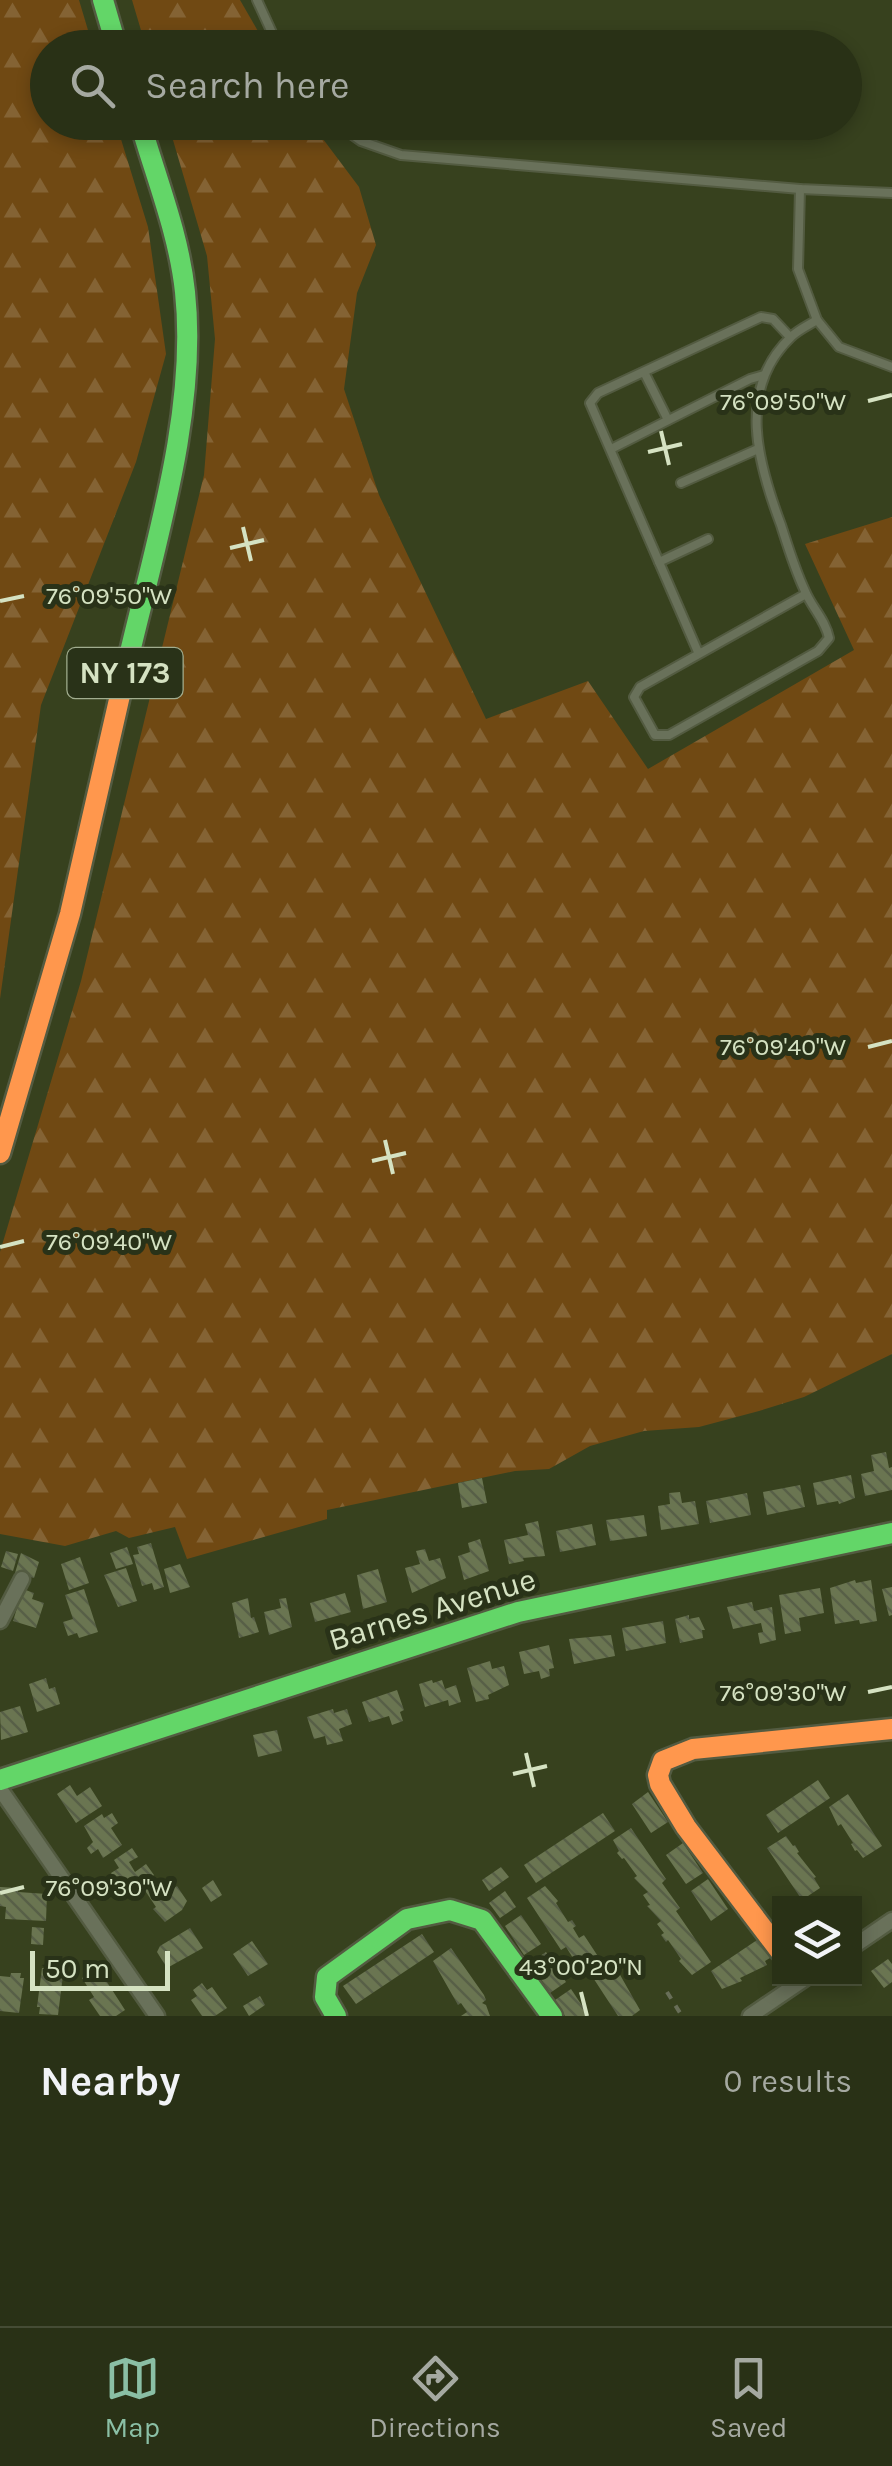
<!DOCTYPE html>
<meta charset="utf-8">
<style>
:root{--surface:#293116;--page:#31391f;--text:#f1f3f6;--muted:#a5a9a1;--line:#454c35;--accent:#8abfa5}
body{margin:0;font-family:Karla,sans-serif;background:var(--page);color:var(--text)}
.controls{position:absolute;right:30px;bottom:30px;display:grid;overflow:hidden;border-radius:0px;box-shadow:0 5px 15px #0003}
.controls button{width:90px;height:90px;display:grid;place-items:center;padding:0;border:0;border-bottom:2px solid var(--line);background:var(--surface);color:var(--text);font:50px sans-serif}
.scale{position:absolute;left:30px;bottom:25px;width:140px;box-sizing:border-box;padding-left:10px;border:5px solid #d5e2c2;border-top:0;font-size:28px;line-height:35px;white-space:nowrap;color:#d5e2c2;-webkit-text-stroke:8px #293218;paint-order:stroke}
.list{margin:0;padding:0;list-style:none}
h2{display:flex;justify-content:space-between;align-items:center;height:130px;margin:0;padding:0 40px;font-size:42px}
h2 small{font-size:32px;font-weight:400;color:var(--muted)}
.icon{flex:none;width:55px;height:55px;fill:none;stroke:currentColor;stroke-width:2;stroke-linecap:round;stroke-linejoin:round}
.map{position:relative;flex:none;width:892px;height:2016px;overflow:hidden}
.search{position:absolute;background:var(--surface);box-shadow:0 5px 15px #0003;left:30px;right:30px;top:30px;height:110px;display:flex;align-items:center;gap:25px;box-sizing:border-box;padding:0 35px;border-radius:55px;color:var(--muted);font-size:38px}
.sheet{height:310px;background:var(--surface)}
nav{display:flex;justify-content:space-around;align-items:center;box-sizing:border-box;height:140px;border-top:2px solid var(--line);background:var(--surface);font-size:28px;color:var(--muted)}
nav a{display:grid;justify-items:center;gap:5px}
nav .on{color:var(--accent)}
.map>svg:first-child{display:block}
.forest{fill:url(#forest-firs)}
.building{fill:url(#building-back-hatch)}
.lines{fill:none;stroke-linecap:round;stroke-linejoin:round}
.lane-casing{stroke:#535b41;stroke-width:12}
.street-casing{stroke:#535b41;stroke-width:19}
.fast-casing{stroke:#535b41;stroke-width:25}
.slow-casing{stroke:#535b41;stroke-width:25}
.path{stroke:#686e58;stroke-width:4;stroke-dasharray:8 8;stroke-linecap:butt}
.lane{stroke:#69715a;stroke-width:8}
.street{stroke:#69715a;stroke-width:14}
.fast{stroke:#63d668;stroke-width:20}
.slow{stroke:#ff974d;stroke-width:20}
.ticks{fill:none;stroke:#d5e2c2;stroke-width:4}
.labels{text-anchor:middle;stroke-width:10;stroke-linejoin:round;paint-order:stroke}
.shield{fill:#293218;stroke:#a1ad8f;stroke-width:2.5}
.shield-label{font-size:30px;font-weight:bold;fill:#d5e2c2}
.street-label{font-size:32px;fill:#d5e2c2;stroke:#293218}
.ticks-label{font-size:25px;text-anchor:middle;fill:#d5e2c2;stroke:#293218;stroke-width:10;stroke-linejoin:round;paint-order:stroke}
</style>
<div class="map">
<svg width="892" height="2016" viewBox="0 0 892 2016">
<defs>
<pattern id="forest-firs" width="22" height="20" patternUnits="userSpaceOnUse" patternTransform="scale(2.5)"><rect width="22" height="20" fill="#704913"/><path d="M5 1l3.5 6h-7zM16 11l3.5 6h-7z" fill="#846334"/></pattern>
<pattern id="building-back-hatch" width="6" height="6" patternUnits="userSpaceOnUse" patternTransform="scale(2.5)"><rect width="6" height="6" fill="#6a7551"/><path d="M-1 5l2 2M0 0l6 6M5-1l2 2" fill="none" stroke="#575f47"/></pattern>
</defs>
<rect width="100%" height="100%" fill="#37411e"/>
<g class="forest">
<path d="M0 0H79L93 47 48 48V122L116 123 148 227 166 354 136 462 41 705 0 999Z"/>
<path d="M132 0H240L267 47H146Z"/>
<path d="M168 123H311L359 187 376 245 357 293 344 389 379 495 486 719 588 681 648 769 854 650 805 544 892 517V1354L804 1397 759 1411 699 1427 644 1431 590 1446 549 1469 515 1471 327 1510V1519L187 1559 175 1527 129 1538 116 1531 65 1546 0 1534V1252L81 981 204 475 215 339 207 256Z"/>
</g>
<g class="building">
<path d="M886 1452 889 1468 892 1467V1490L865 1496 861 1474 874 1471 871 1455Z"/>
<path d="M851 1475 855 1498 839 1504 838 1501 817 1505 813 1483Z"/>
<path d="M482 1478 487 1503 462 1508 458 1483Z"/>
<path d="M800 1485 805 1507 767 1515 763 1492Z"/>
<path d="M680 1492 682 1503 695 1501 699 1524 661 1530 658 1506 670 1504 669 1493Z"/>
<path d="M747 1493 751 1515 710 1523 706 1501Z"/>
<path d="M644 1515 647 1536 610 1541 606 1520Z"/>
<path d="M538 1521 545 1556 523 1558 524 1561 509 1564 504 1540 528 1535 525 1524Z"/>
<path d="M592 1524 596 1545 560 1552 556 1531Z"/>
<path d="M480 1539 489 1571 464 1580 458 1556 470 1552 468 1543Z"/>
<path d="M151 1543 164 1587 154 1590 152 1583 142 1586 133 1555 139 1554 137 1547Z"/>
<path d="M127 1547 133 1564 116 1569 110 1553Z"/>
<path d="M425 1549 429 1561 440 1558 446 1578 412 1593 405 1568 420 1564 416 1551Z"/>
<path d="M6 1551 18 1554 13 1571 1 1567Z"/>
<path d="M21 1553 39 1562 34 1578 15 1573Z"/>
<path d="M80 1557 89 1583 69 1590 61 1564Z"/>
<path d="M180 1564 190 1587 170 1593 164 1569Z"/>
<path d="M126 1568 137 1601 118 1607 104 1575Z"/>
<path d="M378 1569 387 1602 363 1609 357 1575Z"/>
<path d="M855 1580 856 1583 871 1580 877 1621 860 1624 859 1620 835 1624 830 1588Z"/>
<path d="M892 1587V1615L889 1616 882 1589Z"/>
<path d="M820 1588 824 1613 799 1618 801 1631 785 1634 779 1595Z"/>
<path d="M23 1589 34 1593 32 1599 44 1603 36 1628 13 1621Z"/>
<path d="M84 1589 98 1632 79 1638 77 1633 68 1636 63 1622 73 1619 65 1595Z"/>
<path d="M345 1593 351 1612 315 1622 310 1603Z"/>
<path d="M248 1598 251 1618 254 1617 259 1632 239 1638 232 1603Z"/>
<path d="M286 1598 292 1627 269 1635 264 1612 281 1608 279 1599Z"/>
<path d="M752 1602 754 1611 772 1607 776 1640 760 1644 758 1633 763 1632 761 1623 733 1629 727 1607Z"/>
<path d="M689 1615V1619L699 1617 705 1630H702L703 1638 680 1643 675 1619Z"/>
<path d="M663 1621 666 1643 626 1651 622 1628Z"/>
<path d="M611 1635 615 1656 574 1664 569 1639Z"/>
<path d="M549 1645 554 1668 549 1669 550 1676 541 1679 539 1671 524 1674 519 1652Z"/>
<path d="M490 1661 492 1669 504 1666 509 1685 488 1695 489 1699 476 1702 467 1668Z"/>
<path d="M46 1678 49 1689 55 1687 60 1704 37 1712 29 1684Z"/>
<path d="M432 1680 433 1683 442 1680 445 1689 456 1685 461 1702 449 1706 448 1700 425 1707 419 1684Z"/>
<path d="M397 1690 404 1710 400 1712 403 1721 392 1725 389 1716 369 1722 362 1702Z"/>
<path d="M20 1706 28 1732 1 1740 0 1712Z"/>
<path d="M333 1709 334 1713 347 1709 352 1724 339 1729 343 1741 327 1745 325 1736 314 1739 307 1717Z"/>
<path d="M277 1730 282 1751 258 1757 253 1735Z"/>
<path d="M818 1780 830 1798 778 1833 766 1815Z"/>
<path d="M70 1785 77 1796 90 1787 102 1806 76 1823 57 1794Z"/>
<path d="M648 1792 668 1822 651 1833 632 1804Z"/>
<path d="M848 1794 882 1846 863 1858 857 1850 855 1851 851 1844 853 1843 841 1824 838 1826 829 1807Z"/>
<path d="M112 1813 118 1823 111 1828 122 1845 103 1858 98 1849 91 1854 87 1848 93 1842 84 1826 102 1814 104 1818Z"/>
<path d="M603 1813 615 1831 536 1883 524 1865Z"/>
<path d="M631 1828 666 1879 662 1883 680 1908 676 1911 711 1962 692 1975 679 1961 681 1959 668 1940 666 1942 661 1935 664 1933 657 1924 661 1921 647 1906 650 1905 643 1895 648 1892 634 1878 637 1876 624 1858 622 1859 617 1853 619 1851 613 1840Z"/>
<path d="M786 1836 793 1846 795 1845 799 1852 797 1853 816 1877 814 1878 820 1888 802 1900 767 1848Z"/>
<path d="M683 1843 703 1873 686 1884 666 1855Z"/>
<path d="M132 1848 138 1857 129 1862 135 1872 146 1864 154 1875 126 1895 111 1873 119 1868 114 1860Z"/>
<path d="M501 1867 509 1877 489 1891 482 1880Z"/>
<path d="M708 1879 728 1909 711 1921 691 1891Z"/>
<path d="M213 1880 222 1895 211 1902 202 1888Z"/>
<path d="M156 1881 165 1894 177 1886 187 1901 182 1910 165 1922 153 1909 156 1907 144 1889Z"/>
<path d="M545 1886 558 1901 556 1903 568 1922 572 1920 576 1926 573 1928 579 1938 584 1935 601 1961 606 1958 612 1968 615 1966 640 2010 632 2016H618L588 1970 583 1974 566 1947 561 1950 527 1898Z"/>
<path d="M0 1887 18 1888V1892L47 1894 46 1921 5 1919 6 1907 0 1906Z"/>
<path d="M505 1891 516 1907 500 1918 489 1903Z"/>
<path d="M521 1915 541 1944 524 1955 505 1926Z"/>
<path d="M32 1927 44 1928 43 1945 31 1944Z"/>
<path d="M190 1928 203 1948 167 1968 157 1952 160 1946Z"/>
<path d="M422 1934 434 1952 356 2004 343 1986Z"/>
<path d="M763 1936 775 1955 765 1961 767 1965 740 1978 742 1981 722 1989 711 1971Z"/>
<path d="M252 1941 268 1964 248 1976 233 1954Z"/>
<path d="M451 1948 484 1995 486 2000 482 2003 486 2005 490 2016H461L467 2012 461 2003 458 2005 433 1961Z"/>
<path d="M546 1952 566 1982 550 1993 530 1963Z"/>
<path d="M888 1959 892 1964V1982L884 1988 871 1971Z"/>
<path d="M42 1968 57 1970V1974L63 1975 58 2015 39 2014 40 2007H37Z"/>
<path d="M98 1968 125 2010 116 2016H100L89 2000 94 1997 82 1978Z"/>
<path d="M11 1973H21L20 1978H24L19 2013 0 2011V1976L10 1977Z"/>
<path d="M202 1983 207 1990 212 1987 227 2008 215 2016H202L191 2000 197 1996 193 1990Z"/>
<path d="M571 1989 589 2016H565L555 2000Z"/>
<path d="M260 1996 265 2005 249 2016 243 2006Z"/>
</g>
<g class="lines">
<defs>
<g id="lane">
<path d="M257 0 279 48"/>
<path d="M334 122 361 141 401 155 800 189 892 193"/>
<path d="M800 189 798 269 817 320 839 347 892 367"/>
<path d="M644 372 668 420"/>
<path d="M611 449 750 379 764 375"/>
<path d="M681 483 758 449"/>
<path d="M659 562 708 539"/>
<path d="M806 594 640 687 634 697 655 735H669L818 651 829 638C825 619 812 608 805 591 795 570 788 547 781 525 758 464 736 389 791 337 798 330 809 325 817 320"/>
<path d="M698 652 590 403 598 393 761 317 773 319 790 337"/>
</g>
<g id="street">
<path d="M0 1621 22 1579"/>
<path d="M0 1789 157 2016"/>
<path d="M854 1946 892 1920"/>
<path d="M750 2016 806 1978"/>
</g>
<g id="fast">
<path d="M103 0 117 48"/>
<path d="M126 669C153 551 198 413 185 292 179 234 156 178 140 122"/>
<path d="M0 1780 518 1612 892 1533"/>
<path d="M336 2016 325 1997 327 1977 407 1919 450 1910 482 1920 552 2016"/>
</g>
<g id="slow">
<path d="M0 1153 70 914 126 669"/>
<path d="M780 1951 686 1827 660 1784 658 1775 663 1761 693 1749 892 1729"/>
</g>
</defs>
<use href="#lane" class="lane-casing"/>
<use href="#street" class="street-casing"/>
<use href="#fast" class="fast-casing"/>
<use href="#slow" class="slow-casing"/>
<path class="path" d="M667 1992 682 2016"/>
<use href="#lane" class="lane"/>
<use href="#street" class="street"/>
<use href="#fast" class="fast"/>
<use href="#slow" class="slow"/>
</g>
<path class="ticks" d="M868 401 892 395M661 431 669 465M648 452 682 444M243 527 251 561M230 548 264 540M0 601 24 596M868 1047 892 1041M385 1140 393 1174M372 1161 406 1153M0 1247 24 1241M868 1692 892 1687M526 1753 534 1787M513 1774 547 1766M0 1893 24 1887M581 1992 587 2016"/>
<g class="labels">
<rect class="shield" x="67.5" y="648" width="115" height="50" rx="8"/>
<g class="shield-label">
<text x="125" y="683">NY 173</text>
</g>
<g class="street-label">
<text transform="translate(432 1609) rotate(-17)" y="11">Barnes Avenue</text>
</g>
</g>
<g class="ticks-label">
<text x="783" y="410">76°09'50"W</text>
<text x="109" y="604">76°09'50"W</text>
<text x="783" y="1055">76°09'40"W</text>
<text x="109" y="1250">76°09'40"W</text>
<text x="783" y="1701">76°09'30"W</text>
<text x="109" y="1896">76°09'30"W</text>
<text x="581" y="1975">43°00'20"N</text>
</g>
</svg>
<div class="controls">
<button><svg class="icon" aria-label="layers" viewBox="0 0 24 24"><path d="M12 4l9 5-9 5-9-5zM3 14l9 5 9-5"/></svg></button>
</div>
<div class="scale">50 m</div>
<div class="search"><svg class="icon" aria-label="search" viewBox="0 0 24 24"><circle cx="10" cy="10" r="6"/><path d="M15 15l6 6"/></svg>Search here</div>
</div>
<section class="sheet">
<h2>Nearby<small>0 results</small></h2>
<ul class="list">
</ul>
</section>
<nav>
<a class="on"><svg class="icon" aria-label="map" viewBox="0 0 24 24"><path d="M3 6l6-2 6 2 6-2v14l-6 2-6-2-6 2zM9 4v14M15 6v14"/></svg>Map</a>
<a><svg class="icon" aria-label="directions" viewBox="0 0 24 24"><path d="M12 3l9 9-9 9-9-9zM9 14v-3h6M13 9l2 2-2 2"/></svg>Directions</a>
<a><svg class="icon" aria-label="saved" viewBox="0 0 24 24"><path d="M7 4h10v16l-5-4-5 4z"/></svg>Saved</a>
</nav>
